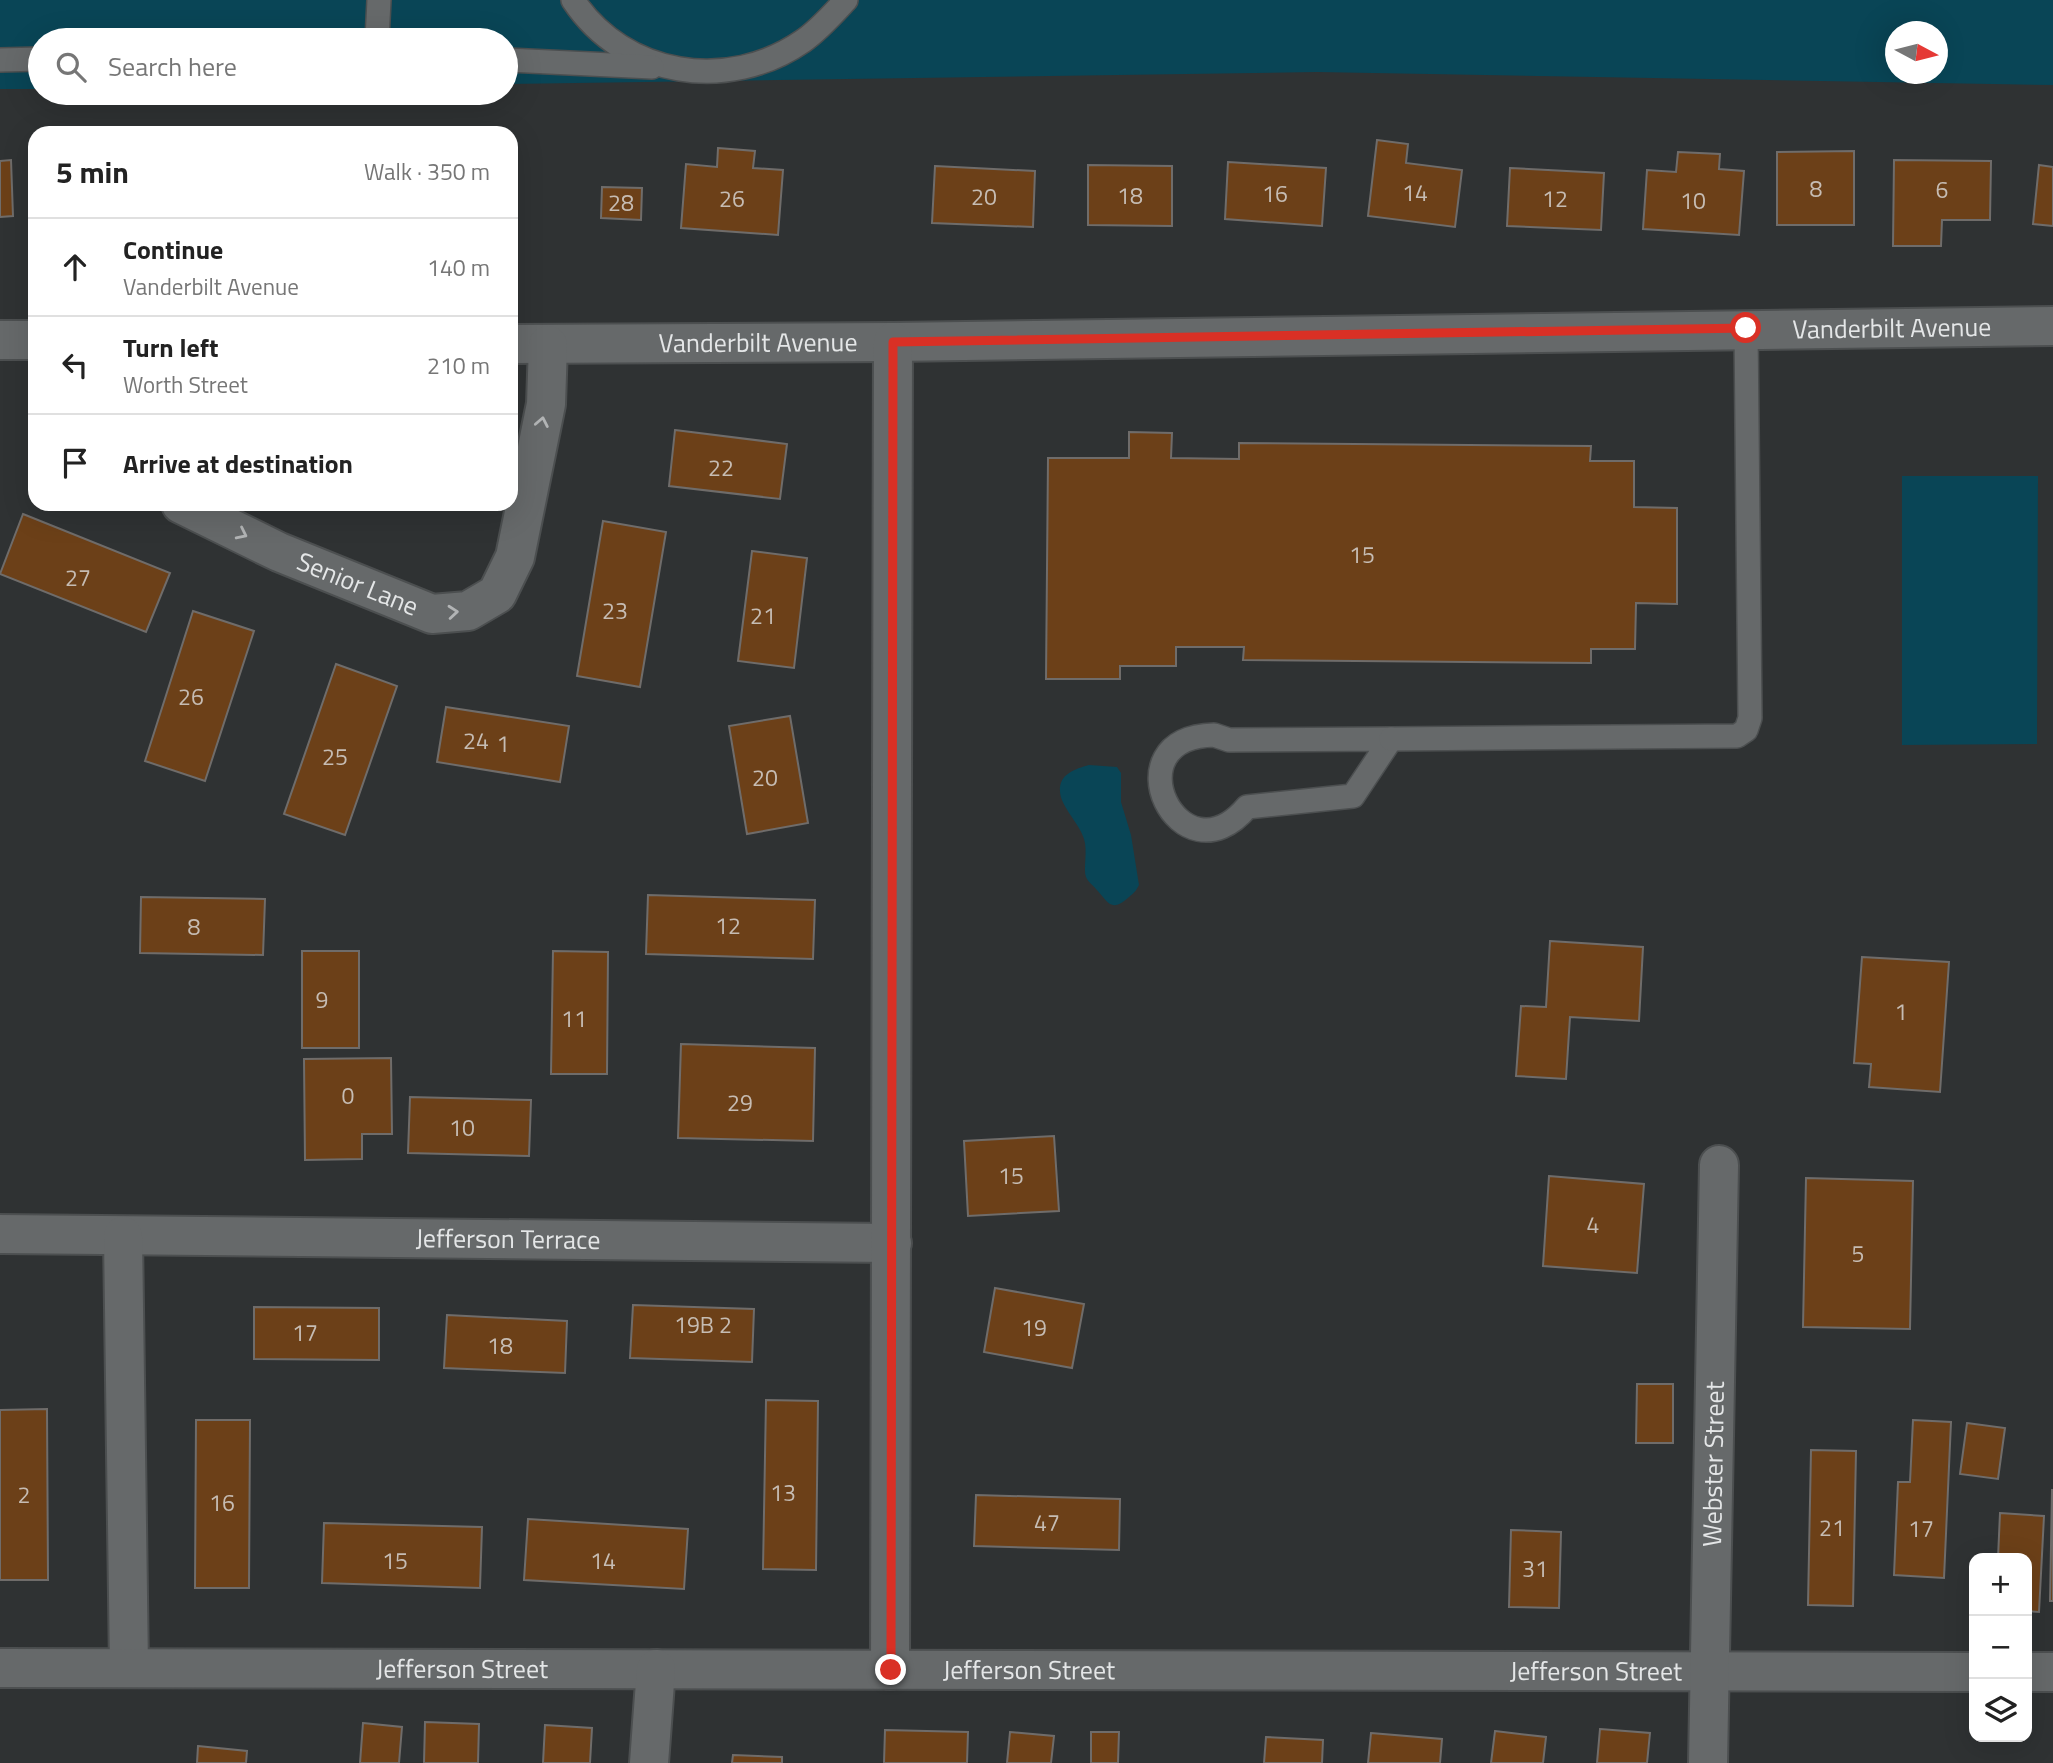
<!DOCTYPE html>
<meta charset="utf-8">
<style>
:root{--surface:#fff;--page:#f2f2f2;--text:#222;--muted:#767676;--line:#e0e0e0}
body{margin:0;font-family:"Titillium Web",sans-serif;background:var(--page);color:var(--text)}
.controls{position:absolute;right:21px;bottom:21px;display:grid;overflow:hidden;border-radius:14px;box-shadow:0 7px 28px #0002}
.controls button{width:63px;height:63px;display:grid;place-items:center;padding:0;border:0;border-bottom:2px solid var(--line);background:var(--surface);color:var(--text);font:35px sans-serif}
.compass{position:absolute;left:1885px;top:21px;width:63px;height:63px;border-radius:50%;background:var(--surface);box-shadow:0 7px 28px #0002;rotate:97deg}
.stop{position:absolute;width:21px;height:21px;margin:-16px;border:5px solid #d93025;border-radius:50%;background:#fff}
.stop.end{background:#d93025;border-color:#fff;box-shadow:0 2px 7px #0008}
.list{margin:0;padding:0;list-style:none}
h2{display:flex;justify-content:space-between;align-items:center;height:91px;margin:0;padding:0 28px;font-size:30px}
h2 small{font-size:23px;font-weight:400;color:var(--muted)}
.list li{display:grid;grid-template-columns:46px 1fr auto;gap:21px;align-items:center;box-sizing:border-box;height:98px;padding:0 28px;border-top:2px solid var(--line)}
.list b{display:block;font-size:26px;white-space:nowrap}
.list p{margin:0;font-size:23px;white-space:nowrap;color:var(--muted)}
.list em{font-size:23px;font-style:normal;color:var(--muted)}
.icon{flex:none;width:38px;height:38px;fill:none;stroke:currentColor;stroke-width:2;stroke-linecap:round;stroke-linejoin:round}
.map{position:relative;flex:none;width:2053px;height:1763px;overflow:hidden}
.search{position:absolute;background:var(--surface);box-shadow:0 7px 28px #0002;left:28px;top:28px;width:490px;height:77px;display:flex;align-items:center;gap:18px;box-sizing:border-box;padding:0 24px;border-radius:38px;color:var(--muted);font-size:26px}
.panel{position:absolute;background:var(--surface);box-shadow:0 7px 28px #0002;left:28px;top:126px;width:490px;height:385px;border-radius:21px}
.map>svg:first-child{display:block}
.green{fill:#094556;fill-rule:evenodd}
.building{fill:#6c4018;stroke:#6f6c6a;stroke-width:2}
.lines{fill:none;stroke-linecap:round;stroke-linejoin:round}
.lane-casing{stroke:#4c4f50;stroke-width:26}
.street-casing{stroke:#4c4f50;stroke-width:42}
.lane{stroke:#66696a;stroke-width:23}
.street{stroke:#66696a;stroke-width:38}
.oneway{stroke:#b2b4b5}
.route{stroke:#d93025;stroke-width:9}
.labels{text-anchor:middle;stroke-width:6;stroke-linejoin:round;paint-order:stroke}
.number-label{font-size:23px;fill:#c6bcb3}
.street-label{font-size:26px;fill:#e4e6e7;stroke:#18191a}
</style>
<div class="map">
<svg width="2053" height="1763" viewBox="0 0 2053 1763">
<rect width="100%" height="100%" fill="#2f3233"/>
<g class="green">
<path d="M0 0H2053V85L1317 72 506 84V40H40V89H0ZM1896 32H1938V74H1896Z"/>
<path d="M1902 476H2038L2037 744 1902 745Z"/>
<path d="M1089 765 1117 767 1121 773V802L1131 835 1139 885C1136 891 1134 893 1129 897 1111 913 1109 903 1096 889 1093 885 1088 882 1086 877 1083 869 1088 851 1084 839 1080 824 1060 806 1060 791 1059 774 1075 769 1089 765Z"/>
</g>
<g class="building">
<path d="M1377 140 1408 144 1406 163 1462 170 1455 227 1368 216Z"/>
<path d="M718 148 755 151 753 168 783 170 778 235 681 228 686 164 717 167Z"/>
<path d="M1854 151V225H1777V152Z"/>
<path d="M1678 152 1720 154 1719 169 1744 171 1739 235 1643 229 1647 170 1676 172Z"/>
<path d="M11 160 13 216 0 217V161Z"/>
<path d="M1894 160 1991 161 1990 220H1942L1941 246H1893Z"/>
<path d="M1228 162 1326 168 1322 226 1225 219Z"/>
<path d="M1088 165 1172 166V226L1088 225Z"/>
<path d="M2039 165 2053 167V226L2033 224Z"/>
<path d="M935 166 1035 171 1033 227 932 223Z"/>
<path d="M1510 168 1604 173 1601 230 1507 226Z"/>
<path d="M602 187 642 188 641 220 601 218Z"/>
<path d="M675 430 787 444 780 499 669 486Z"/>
<path d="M1129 432 1172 433 1171 458 1239 459V443L1591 446 1590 461H1634V507L1677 508V604L1636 603 1635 649H1591V663L1243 660 1244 647H1176V666H1120V679H1046L1048 458H1129Z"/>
<path d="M23 514 170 573 146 632 0 574Z"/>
<path d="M603 521 666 532 640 687 577 676Z"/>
<path d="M752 551 807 558 794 668 738 661Z"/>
<path d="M193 611 254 631 205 781 145 761Z"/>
<path d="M336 664 397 686 345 835 284 814Z"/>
<path d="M446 707 569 726 560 782 437 762Z"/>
<path d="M790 716 808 823 747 834 729 726Z"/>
<path d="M648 895 815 900 813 959 646 954Z"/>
<path d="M141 897 265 899 263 955 140 953Z"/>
<path d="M1550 941 1643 947 1639 1021 1570 1017 1566 1079 1516 1076 1521 1006 1546 1007Z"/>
<rect x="302" y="951" width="57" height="97"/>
<path d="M553 951 608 952 607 1074H551Z"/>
<path d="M1862 957 1949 962 1940 1092 1869 1087 1871 1064 1854 1063Z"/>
<path d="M681 1044 815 1048 813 1141 678 1138Z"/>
<path d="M391 1058 392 1134H362V1159L305 1160 304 1059Z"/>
<path d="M410 1097 531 1100 529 1156 408 1153Z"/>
<path d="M1054 1136 1059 1211 968 1216 964 1141Z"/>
<path d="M1549 1176 1644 1184 1637 1273 1543 1266Z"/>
<path d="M1806 1178 1913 1181 1910 1329 1803 1327Z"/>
<path d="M995 1288 1084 1304 1072 1368 984 1352Z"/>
<path d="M633 1305 754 1309 752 1362 630 1358Z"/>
<path d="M254 1307 379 1308V1360L254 1359Z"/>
<path d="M447 1315 567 1321 565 1373 444 1368Z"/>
<path d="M1637 1384H1673V1443H1636Z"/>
<path d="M766 1400 818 1401 816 1570 763 1569Z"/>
<path d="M47 1409 48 1580H0V1410Z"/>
<path d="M196 1420H250L249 1588H195Z"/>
<path d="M1913 1420 1951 1422 1944 1578 1894 1575 1898 1482H1910Z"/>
<path d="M1967 1423 2005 1428 1998 1479 1960 1474Z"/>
<path d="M1811 1450 1856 1451 1853 1606 1808 1605Z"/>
<path d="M2052 1490H2053V1601H2050Z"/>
<path d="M976 1495 1120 1499 1119 1550 974 1546Z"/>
<path d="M2000 1513 2044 1516 2039 1612 2027 1611V1558H1998Z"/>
<path d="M528 1519 688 1529 684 1589 524 1580Z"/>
<path d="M324 1523 482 1527 480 1588 322 1583Z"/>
<path d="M1511 1530 1561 1532 1559 1608 1509 1607Z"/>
<path d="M425 1722 479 1724 478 1763H424Z"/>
<path d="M363 1723 402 1727 399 1763H360Z"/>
<path d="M545 1725 592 1728 590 1763H543Z"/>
<path d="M1600 1729 1650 1733 1647 1763H1597Z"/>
<path d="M885 1730 968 1732 967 1763H884Z"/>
<path d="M1495 1731 1546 1737 1543 1763H1491Z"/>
<path d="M1010 1732 1054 1736 1051 1763H1007Z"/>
<path d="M1091 1732H1119L1118 1763H1091Z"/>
<path d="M1371 1733 1442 1739 1440 1763H1368Z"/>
<path d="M1266 1737 1323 1740 1322 1763H1264Z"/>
<path d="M198 1746 247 1751 246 1763H197Z"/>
<path d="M733 1755 782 1757V1763H732Z"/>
</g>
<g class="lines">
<defs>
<g id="lane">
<path d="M573 0C624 77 728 93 803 41 818 31 833 14 846 0"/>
<path d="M377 40 379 0"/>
<path d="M0 60 40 59"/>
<path d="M506 60 652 67"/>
<path d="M1214 735 1229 740 1391 739 1353 796 1247 807C1180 886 1108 737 1214 735Z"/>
<path d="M1391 739 1737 736 1746 730 1750 718 1746 329"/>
</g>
<g id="street">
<path d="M0 340H35"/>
<path id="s1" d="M511 344 893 342 2053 326"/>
<path id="s2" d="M181 504 279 552 432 614 468 611 497 594 515 557 546 404 548 345"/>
<path id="s3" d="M0 1234 892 1243"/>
<path d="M123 1236 129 1668"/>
<path id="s4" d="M0 1668 1974 1672"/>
<path d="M890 1670 893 342"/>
<path d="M2027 1672H2053"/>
<path d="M649 1763 656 1669"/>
<path id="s5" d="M1708 1763 1719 1165"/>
</g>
</defs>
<use href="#lane" class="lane-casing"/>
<use href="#street" class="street-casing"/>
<use href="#lane" class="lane"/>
<use href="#street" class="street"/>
</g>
<defs><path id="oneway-chevron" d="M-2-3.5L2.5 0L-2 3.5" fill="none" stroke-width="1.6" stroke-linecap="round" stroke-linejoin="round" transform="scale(1.75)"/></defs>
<g class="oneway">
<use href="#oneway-chevron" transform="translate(542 422) rotate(-79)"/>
<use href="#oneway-chevron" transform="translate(242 534) rotate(26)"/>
<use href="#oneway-chevron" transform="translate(453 612) rotate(-5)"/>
</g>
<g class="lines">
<path class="route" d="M891 1670 893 342 1746 328"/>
</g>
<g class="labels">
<g class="number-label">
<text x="1816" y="197">8</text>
<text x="1942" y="198">6</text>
<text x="1415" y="201">14</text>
<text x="1275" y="202">16</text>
<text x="1130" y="204">18</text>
<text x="984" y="205">20</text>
<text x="732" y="207">26</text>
<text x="1555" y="207">12</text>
<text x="1693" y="209">10</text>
<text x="621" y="211">28</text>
<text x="721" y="476">22</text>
<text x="1362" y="563">15</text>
<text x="78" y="586">27</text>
<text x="615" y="619">23</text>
<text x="763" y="624">21</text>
<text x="191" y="705">26</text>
<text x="476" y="749">24</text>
<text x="503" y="752">1</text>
<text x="335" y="765">25</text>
<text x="765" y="786">20</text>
<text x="728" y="934">12</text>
<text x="194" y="935">8</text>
<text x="322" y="1008">9</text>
<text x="1901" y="1020">1</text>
<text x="574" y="1027">11</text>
<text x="348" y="1104">0</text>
<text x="740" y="1111">29</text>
<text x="462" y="1136">10</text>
<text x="1011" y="1184">15</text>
<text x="1593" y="1233">4</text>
<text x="1858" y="1262">5</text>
<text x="703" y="1333">19B 2</text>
<text x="1034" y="1336">19</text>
<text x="305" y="1341">17</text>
<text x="500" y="1354">18</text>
<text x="783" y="1501">13</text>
<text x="24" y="1503">2</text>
<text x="222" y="1511">16</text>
<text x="1047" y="1531">47</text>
<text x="1832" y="1536">21</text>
<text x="1921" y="1537">17</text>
<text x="395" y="1569">15</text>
<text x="603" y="1569">14</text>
<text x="1535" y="1577">31</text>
</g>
<g class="street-label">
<text dy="9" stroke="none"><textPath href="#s1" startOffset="1381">Vanderbilt Avenue</textPath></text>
<text dy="9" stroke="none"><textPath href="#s1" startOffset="247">Vanderbilt Avenue</textPath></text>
<text dy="9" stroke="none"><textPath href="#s2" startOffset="194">Senior Lane</textPath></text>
<text dy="9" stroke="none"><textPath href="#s3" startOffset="508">Jefferson Terrace</textPath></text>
<text dy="9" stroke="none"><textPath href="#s5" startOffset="299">Webster Street</textPath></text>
<text dy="9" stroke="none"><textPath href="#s4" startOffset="462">Jefferson Street</textPath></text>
<text dy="9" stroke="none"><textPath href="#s4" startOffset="1029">Jefferson Street</textPath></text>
<text dy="9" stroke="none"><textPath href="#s4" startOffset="1596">Jefferson Street</textPath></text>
</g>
</g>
</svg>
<div class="controls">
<button>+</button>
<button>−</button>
<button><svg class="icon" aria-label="layers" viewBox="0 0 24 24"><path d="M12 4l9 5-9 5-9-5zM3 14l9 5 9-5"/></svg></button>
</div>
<svg class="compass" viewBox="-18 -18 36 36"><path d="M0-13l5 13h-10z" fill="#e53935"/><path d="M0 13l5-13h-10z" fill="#767676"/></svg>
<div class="stop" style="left:1746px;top:328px"></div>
<div class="stop end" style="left:891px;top:1670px"></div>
<div class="search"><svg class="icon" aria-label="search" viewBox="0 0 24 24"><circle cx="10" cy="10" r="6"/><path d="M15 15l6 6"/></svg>Search here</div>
<section class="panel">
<h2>5 min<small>Walk · 350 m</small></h2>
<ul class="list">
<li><svg class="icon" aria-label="ahead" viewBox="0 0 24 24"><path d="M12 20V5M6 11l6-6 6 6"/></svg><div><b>Continue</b><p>Vanderbilt Avenue</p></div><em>140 m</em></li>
<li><svg class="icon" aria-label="left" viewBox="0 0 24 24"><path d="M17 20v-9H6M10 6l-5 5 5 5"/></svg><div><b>Turn left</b><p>Worth Street</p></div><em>210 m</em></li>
<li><svg class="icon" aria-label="arrive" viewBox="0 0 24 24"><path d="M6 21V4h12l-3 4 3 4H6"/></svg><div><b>Arrive at destination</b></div></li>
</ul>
</section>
</div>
